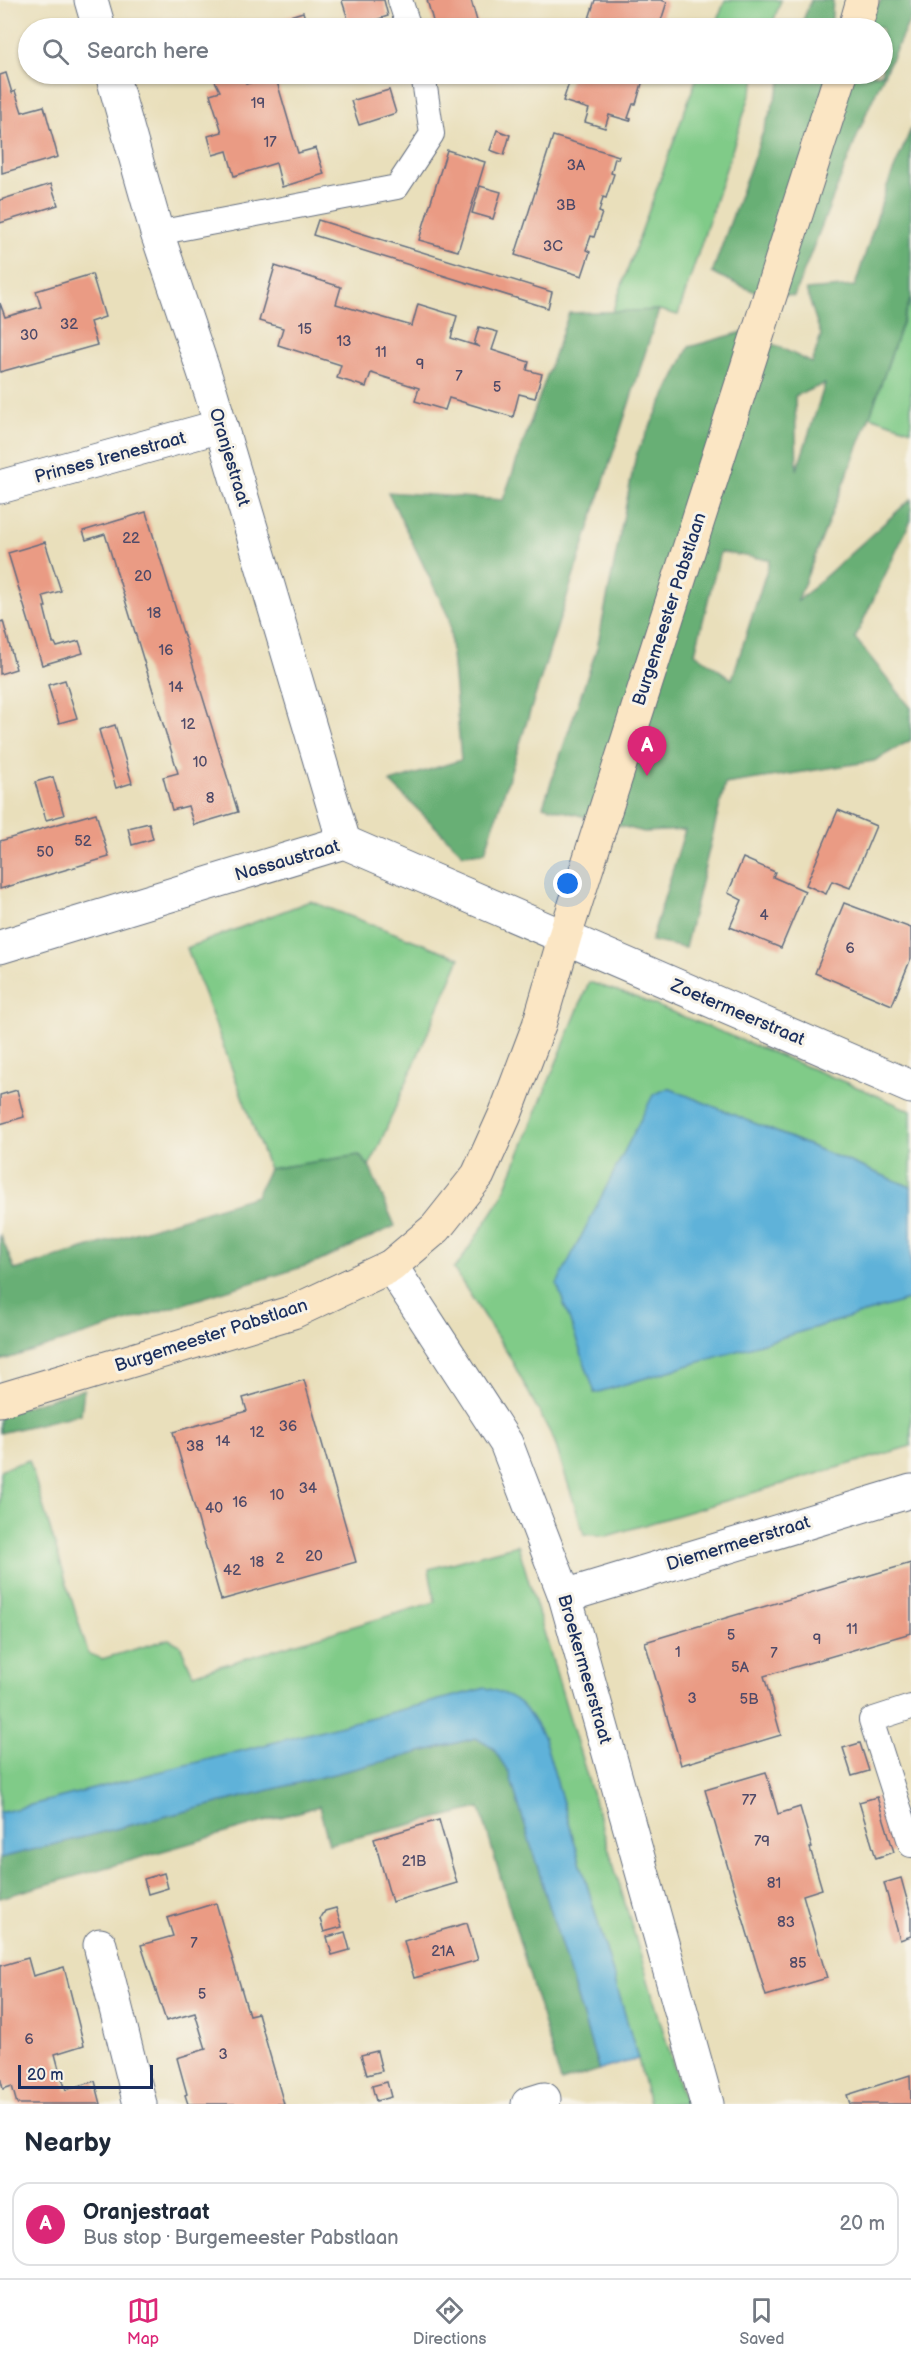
<!DOCTYPE html>
<meta charset="utf-8">
<style>
:root{--surface:#fff;--page:#f6f6f7;--text:#1f2937;--muted:#747a83;--line:#e0e1e3;--accent:#db2777}
body{margin:0;font-family:"Balsamiq Sans",sans-serif;background:var(--page);color:var(--text)}
.scale{position:absolute;left:18px;bottom:15px;width:135px;box-sizing:border-box;padding-left:6px;border:3px solid #1b2f5e;border-top:0;font-size:16px;line-height:21px;white-space:nowrap;color:#1b2f5e;-webkit-text-stroke:4px #f7f3e8;paint-order:stroke}
.you{position:absolute;left:568px;top:884px;width:21px;height:21px;margin:-15px;border:4px solid #fff;border-radius:50%;background:#1a73e8;box-shadow:0 0 0 9px #1a73e833}
.badge{display:grid;place-items:center;width:39px;height:39px;border-radius:50%;background:var(--accent);color:#fff;font-size:20px;font-weight:700}
.pin{position:absolute;translate:-50% -50px;filter:drop-shadow(0 2px 3px #0008)}
.pin::after{content:'';position:absolute;top:32px;width:21px;height:18px;background:inherit;clip-path:polygon(0 0,100% 0,50% 100%)}
.list{margin:0;padding:0;list-style:none}
h2{display:flex;justify-content:space-between;align-items:center;height:78px;margin:0;padding:0 24px;font-size:26px}
h2 small{font-size:20px;font-weight:400;color:var(--muted)}
.list li{display:grid;grid-template-columns:39px 1fr auto;gap:18px;align-items:center;box-sizing:border-box;height:84px;margin:0 12px 12px;padding:0 12px;border:2px solid var(--line);border-radius:18px}
.list b{display:block;font-size:22px;white-space:nowrap}
.list p{margin:0;font-size:20px;white-space:nowrap;color:var(--muted)}
.list em{font-size:20px;font-style:normal;color:var(--muted)}
.icon{flex:none;width:33px;height:33px;fill:none;stroke:currentColor;stroke-width:2;stroke-linecap:round;stroke-linejoin:round}
.map{position:relative;flex:none;width:911px;height:2104px;overflow:hidden}
.search{position:absolute;background:var(--surface);box-shadow:0 2px 4px #0004;left:18px;right:18px;top:18px;height:66px;display:flex;align-items:center;gap:15px;box-sizing:border-box;padding:0 21px;border-radius:33px;color:var(--muted);font-size:22px}
.sheet{height:174px;background:var(--surface)}
nav{display:flex;justify-content:space-around;align-items:center;box-sizing:border-box;height:84px;border-top:2px solid var(--line);background:var(--surface);font-size:16px;color:var(--muted)}
nav a{display:grid;justify-items:center;gap:3px}
nav .on{color:var(--accent)}
.map>svg:first-child{display:block}
.green{fill:#80cb88;stroke:#4e7d73;stroke-width:1.5}
.forest{fill:#68af74;stroke:#426f69;stroke-width:1.5;fill-rule:evenodd}
.water{fill:#5eb2d9;stroke:#3c709c;stroke-width:1.5}
.building{fill:#ea9b84}
.lines{fill:none;stroke-linecap:round;stroke-linejoin:round}
.lane-casing{stroke:#636d7f;stroke-width:26}
.street-casing{stroke:#636d7f;stroke-width:35}
.secondary-casing{stroke:#636d7f;stroke-width:35}
.lane{stroke:#fff;stroke-width:24}
.street{stroke:#fff;stroke-width:33}
.secondary{stroke:#fbe6c4;stroke-width:33}
.labels{text-anchor:middle;stroke-width:6;stroke-linejoin:round;paint-order:stroke}
.number-label{font-size:15px;fill:#4f4a68}
.street-label{font-size:18px;fill:#1b2f5e;stroke:#f7f3e8}
</style>
<div class="map">
<svg width="911" height="2104" viewBox="0 0 911 2104">
<rect width="100%" height="100%" fill="#f7f3e8"/>
<filter id="ink" filterUnits="userSpaceOnUse"><feTurbulence type="fractalNoise" baseFrequency=".0167" numOctaves="2"/><feDisplacementMap in="SourceGraphic" scale="12" xChannelSelector="R" yChannelSelector="G"/><feConvolveMatrix kernelMatrix="1 2 1 2 8 2 1 2 1" color-interpolation-filters="sRGB"/></filter>
<filter id="wash" filterUnits="userSpaceOnUse"><feTurbulence type="fractalNoise" baseFrequency=".008" numOctaves="4" result="noise"/><feDisplacementMap in="SourceGraphic" scale="24" xChannelSelector="R" yChannelSelector="G"/><feGaussianBlur stdDeviation="1.35" result="paint"/><feColorMatrix in="noise" values="0 0 0 0 0 0 0 0 0 0 0 0 0 0 0 0 0 1.4 0 .05"/><feComposite in="paint" operator="in"/></filter>
<g filter="url(#wash)">
<rect width="100%" height="100%" fill="#e9dfbb"/>
<g class="green">
<path d="M725 0H781L771 28H715Z"/>
<path d="M698 74H757L678 315 659 310 612 313Z"/>
<path d="M911 297V430L870 416Z"/>
<path d="M310 901 460 958 375 1155 369 1166 359 1155 269 1169 187 948Z"/>
<path d="M589 982 635 997 869 1092 911 1111V1187L668 1088 594 1393 911 1299V1446L607 1536 584 1534 554 1440 508 1354 453 1268 457 1266 501 1199Z"/>
<path d="M29 1460 88 1653 102 1659 169 1639 180 1645 193 1674 435 1602 429 1569 518 1545 685 2104H649L638 2059 544 1738 486 1688 0 1813V1473L2 1469Z"/>
</g>
<g class="forest">
<path d="M811 0H833L831 28H800Z"/>
<path d="M881 0H911V17L868 109 794 296 753 291 712 273 784 74H882V28H864Z"/>
<path d="M911 129V297L870 416 797 602 911 499V520L855 638 911 708V740L874 761 725 784 685 948 651 941 685 830 644 832 543 806 597 648 636 455 689 347 746 331 812 363 821 335 806 290 855 286 887 186ZM824 384H825L797 470 795 396ZM720 552 770 560 732 679 695 653Z"/>
<path d="M659 310 485 852 463 854 390 782 461 760 449 618 388 492 503 500 569 313Z"/>
<path d="M359 1155 369 1166 395 1226 318 1262 0 1361V1234L15 1270 256 1196 269 1169Z"/>
<path d="M84 1389 81 1414 0 1433V1414Z"/>
<path d="M476 1738 493 1748 509 1772 599 2070 561 2082 480 1808 329 1844 319 1806 0 1898V1858Z"/>
</g>
<g class="water">
<path d="M668 1088 911 1187V1299L595 1393 557 1284 653 1095Z"/>
<path d="M486 1688C522 1697 526 1708 544 1738L638 2059 599 2070 509 1773 493 1748 476 1738 0 1858V1813Z"/>
</g>
<g id="blocks">
<g class="building">
<path d="M343 0H384L388 16 351 28 342 1Z"/>
<path d="M427 0H471L479 28H435Z"/>
<path d="M595 0H661L667 2 659 27 656 26V28H586Z"/>
<path d="M303 12 308 28H276L274 21Z"/>
<path d="M6 73 12 93 15 91 22 112 44 106 58 157 2 173 0 75Z"/>
<path d="M216 74H243L246 84 275 75 298 153 316 148 324 174 282 187 276 163 234 176 227 151 213 155 208 136 222 132 210 94 220 91 212 75Z"/>
<path d="M572 74H642L640 79 643 80 636 104H633L628 118 631 119 630 121 609 115 605 128 585 122 589 109 563 101Z"/>
<path d="M389 90 396 113 359 125 351 101Z"/>
<path d="M497 130 510 135 504 155 490 150Z"/>
<path d="M553 136 619 156 618 159 615 158 611 173 614 174 606 198 603 197 599 212 602 213 594 237 591 236 586 250 590 252 582 276 515 255Z"/>
<path d="M447 150 485 162 458 251 419 240Z"/>
<path d="M51 184 58 205 0 223V200Z"/>
<path d="M480 186 501 192 493 219 472 213Z"/>
<path d="M318 220 552 292 548 308 313 235Z"/>
<path d="M275 266 341 287 336 304 412 326 418 304 457 316 451 338 480 347 474 344 479 327 498 332 492 350 529 362 527 370 542 374 535 398 519 394 513 417 449 398 445 410 415 401 419 388 371 373 366 387 337 378 341 365 278 345 283 328 259 321Z"/>
<path d="M92 274 105 317 90 322 97 345 0 372V303L5 317 41 307 36 291Z"/>
<path d="M146 512 238 812 194 825 188 806 172 810 163 777 178 773 105 534 86 540 83 531Z"/>
<path d="M45 542 61 591 43 596 46 607H44L53 643H55L57 647 79 641 83 653 42 665 8 553Z"/>
<path d="M3 621 16 669 0 674V622Z"/>
<path d="M65 680 77 718 59 723 48 685Z"/>
<path d="M115 725 132 783 116 788 99 730Z"/>
<path d="M53 777 64 815 46 820 35 782Z"/>
<path d="M838 810 876 826 850 888 832 881 826 894 806 885Z"/>
<path d="M96 813 109 857 0 889V841Z"/>
<path d="M149 823 153 839 132 845 128 828Z"/>
<path d="M743 858 775 872 773 877 805 891 781 948 730 927 742 900 728 893Z"/>
<path d="M844 903 911 928V958L892 1005 815 973Z"/>
<path d="M17 1090 24 1117 0 1124V1095Z"/>
<path d="M304 1380 356 1562 221 1600 173 1432 247 1411 243 1398Z"/>
<path d="M911 1563V1633L764 1676 781 1735 681 1765 645 1642Z"/>
<path d="M860 1743 869 1771 852 1776 843 1748Z"/>
<path d="M766 1772 778 1814 800 1807 812 1848H810L822 1889 803 1895 827 1978 766 1996 705 1790Z"/>
<path d="M877 1797 894 1852 876 1858 859 1802Z"/>
<path d="M439 1820 457 1883 392 1902 374 1839Z"/>
<path d="M164 1873 168 1888 148 1894 144 1879Z"/>
<path d="M901 1878 911 1914V1936L900 1940 884 1883Z"/>
<path d="M216 1903 249 2015 258 2013 284 2104H188L185 2095 187 2094 177 2058 206 2049 195 2013 166 2021 141 1945 173 1936 167 1918Z"/>
<path d="M336 1908 342 1927 324 1932 320 1919 325 1911Z"/>
<path d="M467 1923 478 1960 414 1978 404 1941Z"/>
<path d="M345 1932 350 1950 332 1955 327 1937Z"/>
<path d="M28 1958 33 1976 64 1967 84 2045 55 2054 59 2069 66 2090 95 2081 101 2104H17L12 2086 3 2089 0 2077V1966Z"/>
<path d="M377 2051 382 2071 367 2075 361 2055Z"/>
<path d="M910 2075 911 2104H850L847 2095Z"/>
<path d="M387 2082 391 2097 376 2101 372 2086Z"/>
</g>
</g>
</g>
<g filter="url(#ink)">
<use href="#blocks" fill-opacity="0" stroke="#636d7f" stroke-width="1.5"/>
<g class="lines">
<defs>
<g id="lane">
<path d="M400 0 409 28"/>
<path d="M157 233 397 187 432 134 423 74"/>
<path d="M911 1707 871 1720 911 1845"/>
</g>
<g id="street">
<path d="M91 0 99 28"/>
<path d="M112 74 157 233 211 393 344 842"/>
<path d="M0 487 221 426"/>
<path d="M0 947 344 842 911 1087"/>
<path d="M391 1266 506 1443 565 1596 707 2104"/>
<path d="M565 1596 911 1491"/>
<path d="M100 1945 140 2104"/>
<path d="M528 2104 544 2099"/>
</g>
<g id="secondary">
<path d="M855 28 863 0"/>
<path d="M0 1400 293 1312 391 1266 436 1228 478 1175 505 1115 539 1025 565 936 841 74"/>
</g>
</defs>
<use href="#lane" class="lane-casing"/>
<use href="#street" class="street-casing"/>
<use href="#secondary" class="secondary-casing"/>
<use href="#lane" class="lane"/>
<use href="#street" class="street"/>
<use href="#secondary" class="secondary"/>
</g>
</g>
<g class="labels">
<g class="number-label">
<text x="258" y="108">19</text>
<text x="270" y="147">17</text>
<text x="576" y="170">3A</text>
<text x="566" y="210">3B</text>
<text x="553" y="251">3C</text>
<text x="69" y="329">32</text>
<text x="305" y="334">15</text>
<text x="29" y="340">30</text>
<text x="344" y="346">13</text>
<text x="381" y="357">11</text>
<text x="420" y="369">9</text>
<text x="459" y="381">7</text>
<text x="497" y="392">5</text>
<text x="131" y="543">22</text>
<text x="143" y="581">20</text>
<text x="154" y="618">18</text>
<text x="166" y="655">16</text>
<text x="176" y="692">14</text>
<text x="188" y="729">12</text>
<text x="200" y="767">10</text>
<text x="210" y="803">8</text>
<text x="83" y="846">52</text>
<text x="45" y="857">50</text>
<text x="764" y="920">4</text>
<text x="850" y="953">6</text>
<text x="288" y="1431">36</text>
<text x="257" y="1437">12</text>
<text x="223" y="1446">14</text>
<text x="195" y="1451">38</text>
<text x="308" y="1493">34</text>
<text x="277" y="1500">10</text>
<text x="240" y="1507">16</text>
<text x="214" y="1513">40</text>
<text x="314" y="1561">20</text>
<text x="280" y="1563">2</text>
<text x="257" y="1567">18</text>
<text x="232" y="1575">42</text>
<text x="852" y="1634">11</text>
<text x="731" y="1640">5</text>
<text x="817" y="1644">9</text>
<text x="678" y="1657">1</text>
<text x="774" y="1658">7</text>
<text x="740" y="1672">5A</text>
<text x="692" y="1703">3</text>
<text x="749" y="1704">5B</text>
<text x="749" y="1805">77</text>
<text x="762" y="1846">79</text>
<text x="414" y="1866">21B</text>
<text x="774" y="1888">81</text>
<text x="786" y="1927">83</text>
<text x="194" y="1948">7</text>
<text x="443" y="1956">21A</text>
<text x="798" y="1968">85</text>
<text x="202" y="1999">5</text>
<text x="29" y="2044">6</text>
<text x="223" y="2059">3</text>
</g>
<g class="street-label">
<text transform="translate(110 457) rotate(-15)" y="6">Prinses Irenestraat</text>
<text transform="translate(230 457) rotate(73)" y="6">Oranjestraat</text>
<text transform="translate(669 609) rotate(-72)" y="6">Burgemeester Pabstlaan</text>
<text transform="translate(287 860) rotate(-16)" y="6">Nassaustraat</text>
<text transform="translate(738 1012) rotate(23)" y="6">Zoetermeerstraat</text>
<text transform="translate(211 1335) rotate(-18)" y="6">Burgemeester Pabstlaan</text>
<text transform="translate(738 1543) rotate(-17)" y="6">Diemermeerstraat</text>
<text transform="translate(585 1669) rotate(74)" y="6">Broekermeerstraat</text>
</g>
</g>
</svg>
<div class="scale">20 m</div>
<div class="you"></div>
<div class="pin badge" style="left:647px;top:776px">A</div>
<div class="search"><svg class="icon" aria-label="search" viewBox="0 0 24 24"><circle cx="10" cy="10" r="6"/><path d="M15 15l6 6"/></svg>Search here</div>
</div>
<section class="sheet">
<h2>Nearby<small></small></h2>
<ul class="list">
<li><span class="badge">A</span><div><b>Oranjestraat</b><p>Bus stop · Burgemeester Pabstlaan</p></div><em>20 m</em></li>
</ul>
</section>
<nav>
<a class="on"><svg class="icon" aria-label="map" viewBox="0 0 24 24"><path d="M3 6l6-2 6 2 6-2v14l-6 2-6-2-6 2zM9 4v14M15 6v14"/></svg>Map</a>
<a><svg class="icon" aria-label="directions" viewBox="0 0 24 24"><path d="M12 3l9 9-9 9-9-9zM9 14v-3h6M13 9l2 2-2 2"/></svg>Directions</a>
<a><svg class="icon" aria-label="saved" viewBox="0 0 24 24"><path d="M7 4h10v16l-5-4-5 4z"/></svg>Saved</a>
</nav>
